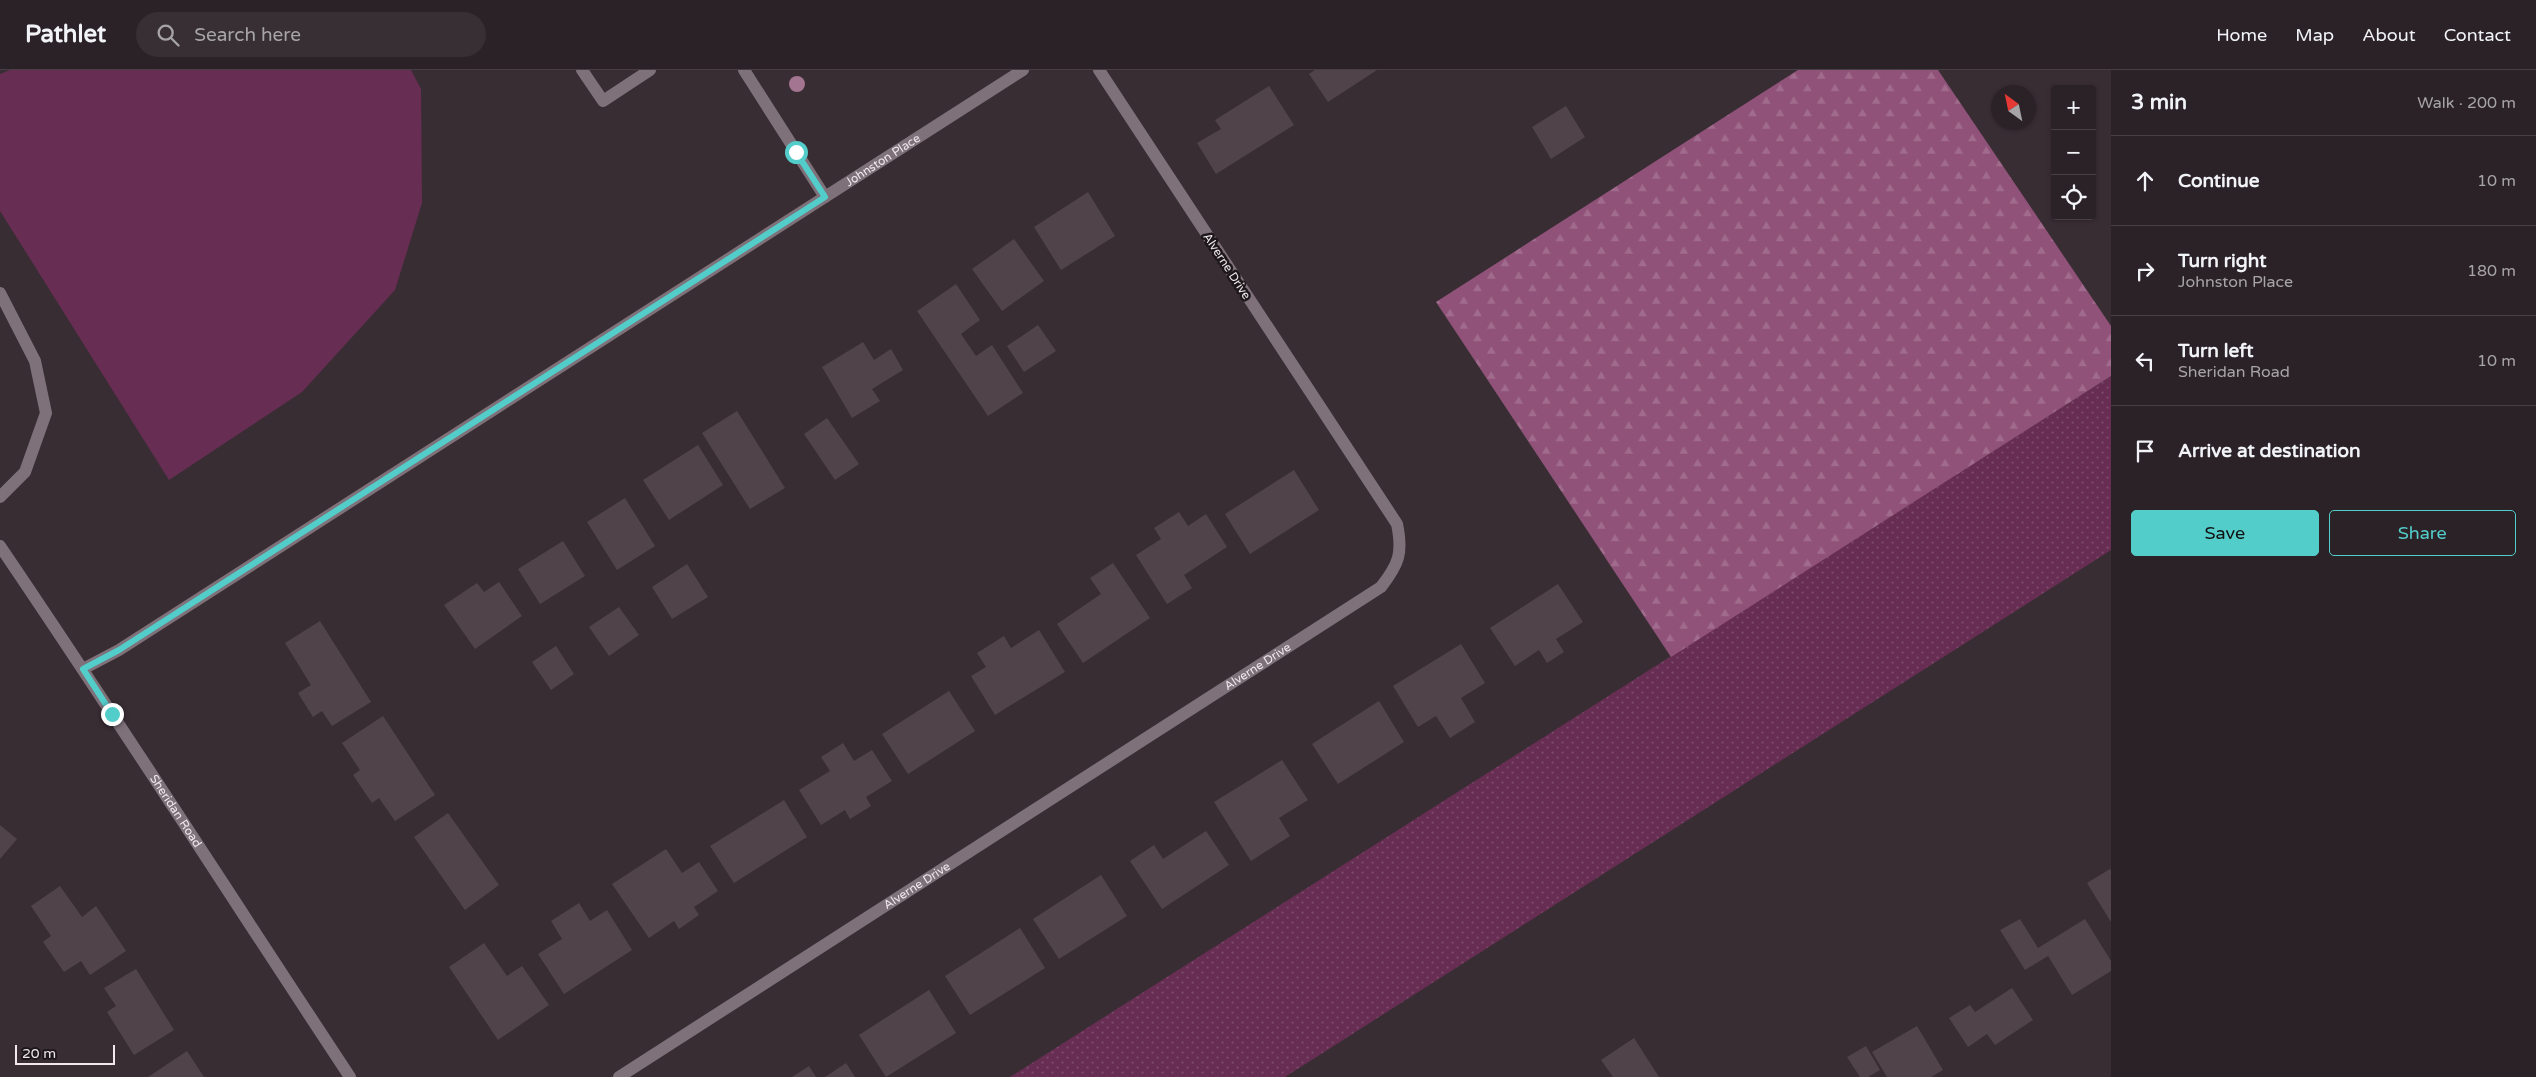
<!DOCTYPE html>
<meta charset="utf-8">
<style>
:root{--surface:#2b2227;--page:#372f33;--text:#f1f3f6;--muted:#a6a4a7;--line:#473f44;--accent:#53cdca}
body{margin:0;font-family:"Varela Round",sans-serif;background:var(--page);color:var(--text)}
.controls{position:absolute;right:15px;top:15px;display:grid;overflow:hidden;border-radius:5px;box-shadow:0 1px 4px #0004}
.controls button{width:45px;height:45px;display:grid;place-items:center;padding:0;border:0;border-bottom:1px solid var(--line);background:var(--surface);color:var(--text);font:25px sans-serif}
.compass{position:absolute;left:1991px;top:15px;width:45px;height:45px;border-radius:50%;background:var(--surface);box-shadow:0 1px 4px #0004;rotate:327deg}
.scale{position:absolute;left:15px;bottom:12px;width:100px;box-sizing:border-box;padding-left:5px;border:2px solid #f0e8ed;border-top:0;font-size:14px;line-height:18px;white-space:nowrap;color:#f0e8ed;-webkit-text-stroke:4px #1d171a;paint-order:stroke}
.stop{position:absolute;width:15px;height:15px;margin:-11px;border:4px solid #53cdca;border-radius:50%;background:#fff}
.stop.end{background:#53cdca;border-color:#fff;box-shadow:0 1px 5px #0008}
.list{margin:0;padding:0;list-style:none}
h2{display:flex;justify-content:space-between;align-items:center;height:65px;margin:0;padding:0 20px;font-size:21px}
h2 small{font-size:16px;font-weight:400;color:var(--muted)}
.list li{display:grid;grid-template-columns:32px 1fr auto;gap:15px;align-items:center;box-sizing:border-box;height:90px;padding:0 20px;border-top:1px solid var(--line)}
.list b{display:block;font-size:19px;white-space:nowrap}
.list p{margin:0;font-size:16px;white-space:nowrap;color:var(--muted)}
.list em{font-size:16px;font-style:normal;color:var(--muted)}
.actions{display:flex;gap:10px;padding:15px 20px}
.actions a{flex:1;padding:11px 0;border:1px solid var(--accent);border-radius:5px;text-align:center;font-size:18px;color:var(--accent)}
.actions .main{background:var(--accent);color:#111}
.icon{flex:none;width:28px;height:28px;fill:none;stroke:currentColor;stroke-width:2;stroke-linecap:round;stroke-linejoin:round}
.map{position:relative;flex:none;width:2111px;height:1007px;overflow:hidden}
header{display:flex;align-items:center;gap:30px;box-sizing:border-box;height:70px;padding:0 25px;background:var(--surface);border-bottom:1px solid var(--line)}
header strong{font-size:24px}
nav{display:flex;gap:28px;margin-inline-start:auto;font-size:18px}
.search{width:350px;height:45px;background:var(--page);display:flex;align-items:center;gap:12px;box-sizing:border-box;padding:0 18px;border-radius:28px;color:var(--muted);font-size:19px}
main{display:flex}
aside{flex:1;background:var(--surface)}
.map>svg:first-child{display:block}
.grass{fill:url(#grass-dots)}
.forest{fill:url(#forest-firs)}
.pitch{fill:#672d53}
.building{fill:#50434a}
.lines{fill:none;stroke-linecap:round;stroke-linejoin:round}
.minor{stroke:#7f7179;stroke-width:12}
.tree{fill:#a37590}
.route{stroke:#53cdca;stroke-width:6}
.labels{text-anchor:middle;stroke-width:5;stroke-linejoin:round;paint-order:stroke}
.street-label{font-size:12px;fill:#f0e8ed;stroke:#1d171a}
</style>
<header>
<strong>Pathlet</strong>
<div class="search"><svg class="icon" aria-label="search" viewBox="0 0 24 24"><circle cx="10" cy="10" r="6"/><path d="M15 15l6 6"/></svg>Search here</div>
<nav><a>Home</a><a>Map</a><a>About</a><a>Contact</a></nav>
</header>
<main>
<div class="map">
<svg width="2111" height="1007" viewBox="0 0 2111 1007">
<defs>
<pattern id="grass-dots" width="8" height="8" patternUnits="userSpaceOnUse" patternTransform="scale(1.25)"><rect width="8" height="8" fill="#672d53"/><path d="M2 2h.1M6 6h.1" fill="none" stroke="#7d4b6c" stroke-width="1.8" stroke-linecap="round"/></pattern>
<pattern id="forest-firs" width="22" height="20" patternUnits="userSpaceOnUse" patternTransform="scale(1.25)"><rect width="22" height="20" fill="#905279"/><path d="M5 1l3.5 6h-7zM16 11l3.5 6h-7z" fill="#a06b8c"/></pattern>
</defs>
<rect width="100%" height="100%" fill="#392d34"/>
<path class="grass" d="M2111 306V480L1285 1007H1010Z"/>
<path class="forest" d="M1798 0H1938L2111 256V306L1671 587 1436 232Z"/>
<path class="pitch" d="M10 0H411L421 19 422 133 395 220 302 322 169 410 0 141V4Z"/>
<g class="building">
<path d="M1315 0H1377L1328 32 1309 4Z"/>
<path d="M1269 16 1294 55 1216 104 1197 73 1221 59 1215 50Z"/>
<path d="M1566 36 1585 67 1551 89 1532 57Z"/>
<path d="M1088 122 1115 166 1061 200 1034 157Z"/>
<path d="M1014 169 1044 211 1002 241 972 199Z"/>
<path d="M956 214 980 250 961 264 976 286 992 275 1023 323 988 346 917 241Z"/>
<path d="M1038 255 1056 281 1024 302 1007 276Z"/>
<path d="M863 272 874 290 891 279 903 300 872 319 880 331 852 348 822 297Z"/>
<path d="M737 341 785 418 750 439 702 363Z"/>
<path d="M827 348 859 394 835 410 804 364Z"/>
<path d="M698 375 723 415 669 450 643 410Z"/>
<path d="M1294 400 1319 440 1250 484 1225 444Z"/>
<path d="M625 428 655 476 617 500 587 452Z"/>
<path d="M1179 442 1188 456 1206 444 1227 477 1184 505 1192 518 1167 534 1136 485 1161 469 1154 458Z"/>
<path d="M563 471 585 506 540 534 518 499Z"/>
<path d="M1113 493 1150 548 1083 593 1057 554 1101 524 1090 508Z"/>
<path d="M687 494 708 527 672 549 652 517Z"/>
<path d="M499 512 522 546 475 579 444 535 477 513 484 522Z"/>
<path d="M1558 514 1583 552 1556 569 1564 582 1547 593 1539 580 1515 596 1490 558Z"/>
<path d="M619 537 639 565 609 586 589 557Z"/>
<path d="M320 551 371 632 332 656 322 641 313 647 298 623 311 615 285 573Z"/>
<path d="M1039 560 1065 602 995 645 971 606 986 597 977 583 1004 566 1011 578Z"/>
<path d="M1461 574 1485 613 1461 628 1475 652 1450 668 1436 646 1418 657 1393 616Z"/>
<path d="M556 576 574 604 551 620 532 592Z"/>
<path d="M949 621 975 661 908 704 882 664Z"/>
<path d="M1379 631 1404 672 1338 714 1312 674Z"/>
<path d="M383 646 435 725 395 751 379 728 372 733 353 705 360 700 342 673Z"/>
<path d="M843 673 854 691 872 680 892 711 866 727 871 736 850 749 845 740 821 755 799 720 830 701 821 687Z"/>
<path d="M1282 690 1308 730 1279 748 1290 766 1251 791 1214 732Z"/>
<path d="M784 730 807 767 734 813 710 776Z"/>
<path d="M448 743 499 815 465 840 414 767Z"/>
<path d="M0 755 17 769 0 789Z"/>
<path d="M1206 761 1229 795 1162 839 1130 791 1154 775 1163 789Z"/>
<path d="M666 779 682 803 699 792 718 821 694 837 699 845 679 859 674 851 649 868 612 814Z"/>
<path d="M2110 799 2111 800V852L2087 813Z"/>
<path d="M1101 805 1127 846 1059 889 1033 849Z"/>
<path d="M60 816 82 847 96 836 126 881 90 905 81 891 64 902 43 872 51 866 31 836Z"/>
<path d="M579 833 590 851 607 840 632 880 564 924 538 884 562 869 551 851Z"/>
<path d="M2020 849 2038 878 2085 849 2111 891V901L2072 925 2048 886 2025 900 2000 860Z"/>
<path d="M1020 858 1045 898 970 945 945 906Z"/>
<path d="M484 873 507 906 522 896 549 935 498 970 449 897Z"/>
<path d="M136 899 174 960 134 985 107 942 116 936 104 918Z"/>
<path d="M2012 918 2033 950 1995 975 1987 964 1968 977 1949 948 1970 935 1975 942Z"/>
<path d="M929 920 956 963 886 1007 859 965Z"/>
<path d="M1917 956 1943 1000 1931 1007H1887L1872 982Z"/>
<path d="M1634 968 1659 1007H1613L1601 990Z"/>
<path d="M1866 976 1880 1000 1868 1007H1860L1847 987Z"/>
<path d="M187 981 204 1007H148Z"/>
<path d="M846 993 855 1007H825Z"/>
<path d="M809 996 816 1007H792Z"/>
</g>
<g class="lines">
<g class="minor">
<path d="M582 0 603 31 650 0"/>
<path d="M744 0 825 127"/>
<path d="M0 223 35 291 46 343 25 402 0 427"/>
<path id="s1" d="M0 476C119 651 233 830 350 1007"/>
<path id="s2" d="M83 599 119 580 1023 0"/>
<path id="s3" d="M619 1007 1381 517C1399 494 1403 483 1397 454L1099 0"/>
</g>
</g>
<circle class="tree" cx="797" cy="14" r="8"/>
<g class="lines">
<path class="route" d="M112 644 83 599 119 580 825 127 796 82"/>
</g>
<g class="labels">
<g class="street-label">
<text dy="4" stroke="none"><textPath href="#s2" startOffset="948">Johnston Place</textPath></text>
<text transform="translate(1227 196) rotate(57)" y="4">Alverne Drive</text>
<text dy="4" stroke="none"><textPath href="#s3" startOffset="759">Alverne Drive</textPath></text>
<text dy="4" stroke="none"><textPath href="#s1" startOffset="318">Sheridan Road</textPath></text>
<text dy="4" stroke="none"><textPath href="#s3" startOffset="354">Alverne Drive</textPath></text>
</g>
</g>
</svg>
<div class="controls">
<button>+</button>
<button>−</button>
<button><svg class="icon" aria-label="locate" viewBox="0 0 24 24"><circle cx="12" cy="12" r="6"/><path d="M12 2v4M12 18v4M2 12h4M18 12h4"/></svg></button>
</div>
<svg class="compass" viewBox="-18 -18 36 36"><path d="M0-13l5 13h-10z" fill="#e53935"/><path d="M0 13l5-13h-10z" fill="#a6a4a7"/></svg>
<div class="scale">20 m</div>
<div class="stop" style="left:796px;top:82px"></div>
<div class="stop end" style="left:112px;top:644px"></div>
</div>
<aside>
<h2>3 min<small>Walk · 200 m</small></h2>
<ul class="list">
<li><svg class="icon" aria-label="ahead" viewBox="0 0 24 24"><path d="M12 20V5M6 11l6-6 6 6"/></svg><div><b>Continue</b></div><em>10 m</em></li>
<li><svg class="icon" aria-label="right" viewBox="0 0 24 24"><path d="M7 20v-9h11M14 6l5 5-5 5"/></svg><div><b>Turn right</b><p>Johnston Place</p></div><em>180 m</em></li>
<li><svg class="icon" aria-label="left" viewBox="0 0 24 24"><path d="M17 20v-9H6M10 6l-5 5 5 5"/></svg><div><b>Turn left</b><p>Sheridan Road</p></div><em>10 m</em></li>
<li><svg class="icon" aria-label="arrive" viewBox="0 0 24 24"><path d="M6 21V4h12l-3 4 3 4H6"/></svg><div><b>Arrive at destination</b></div></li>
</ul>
<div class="actions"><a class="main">Save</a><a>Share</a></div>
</aside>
</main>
